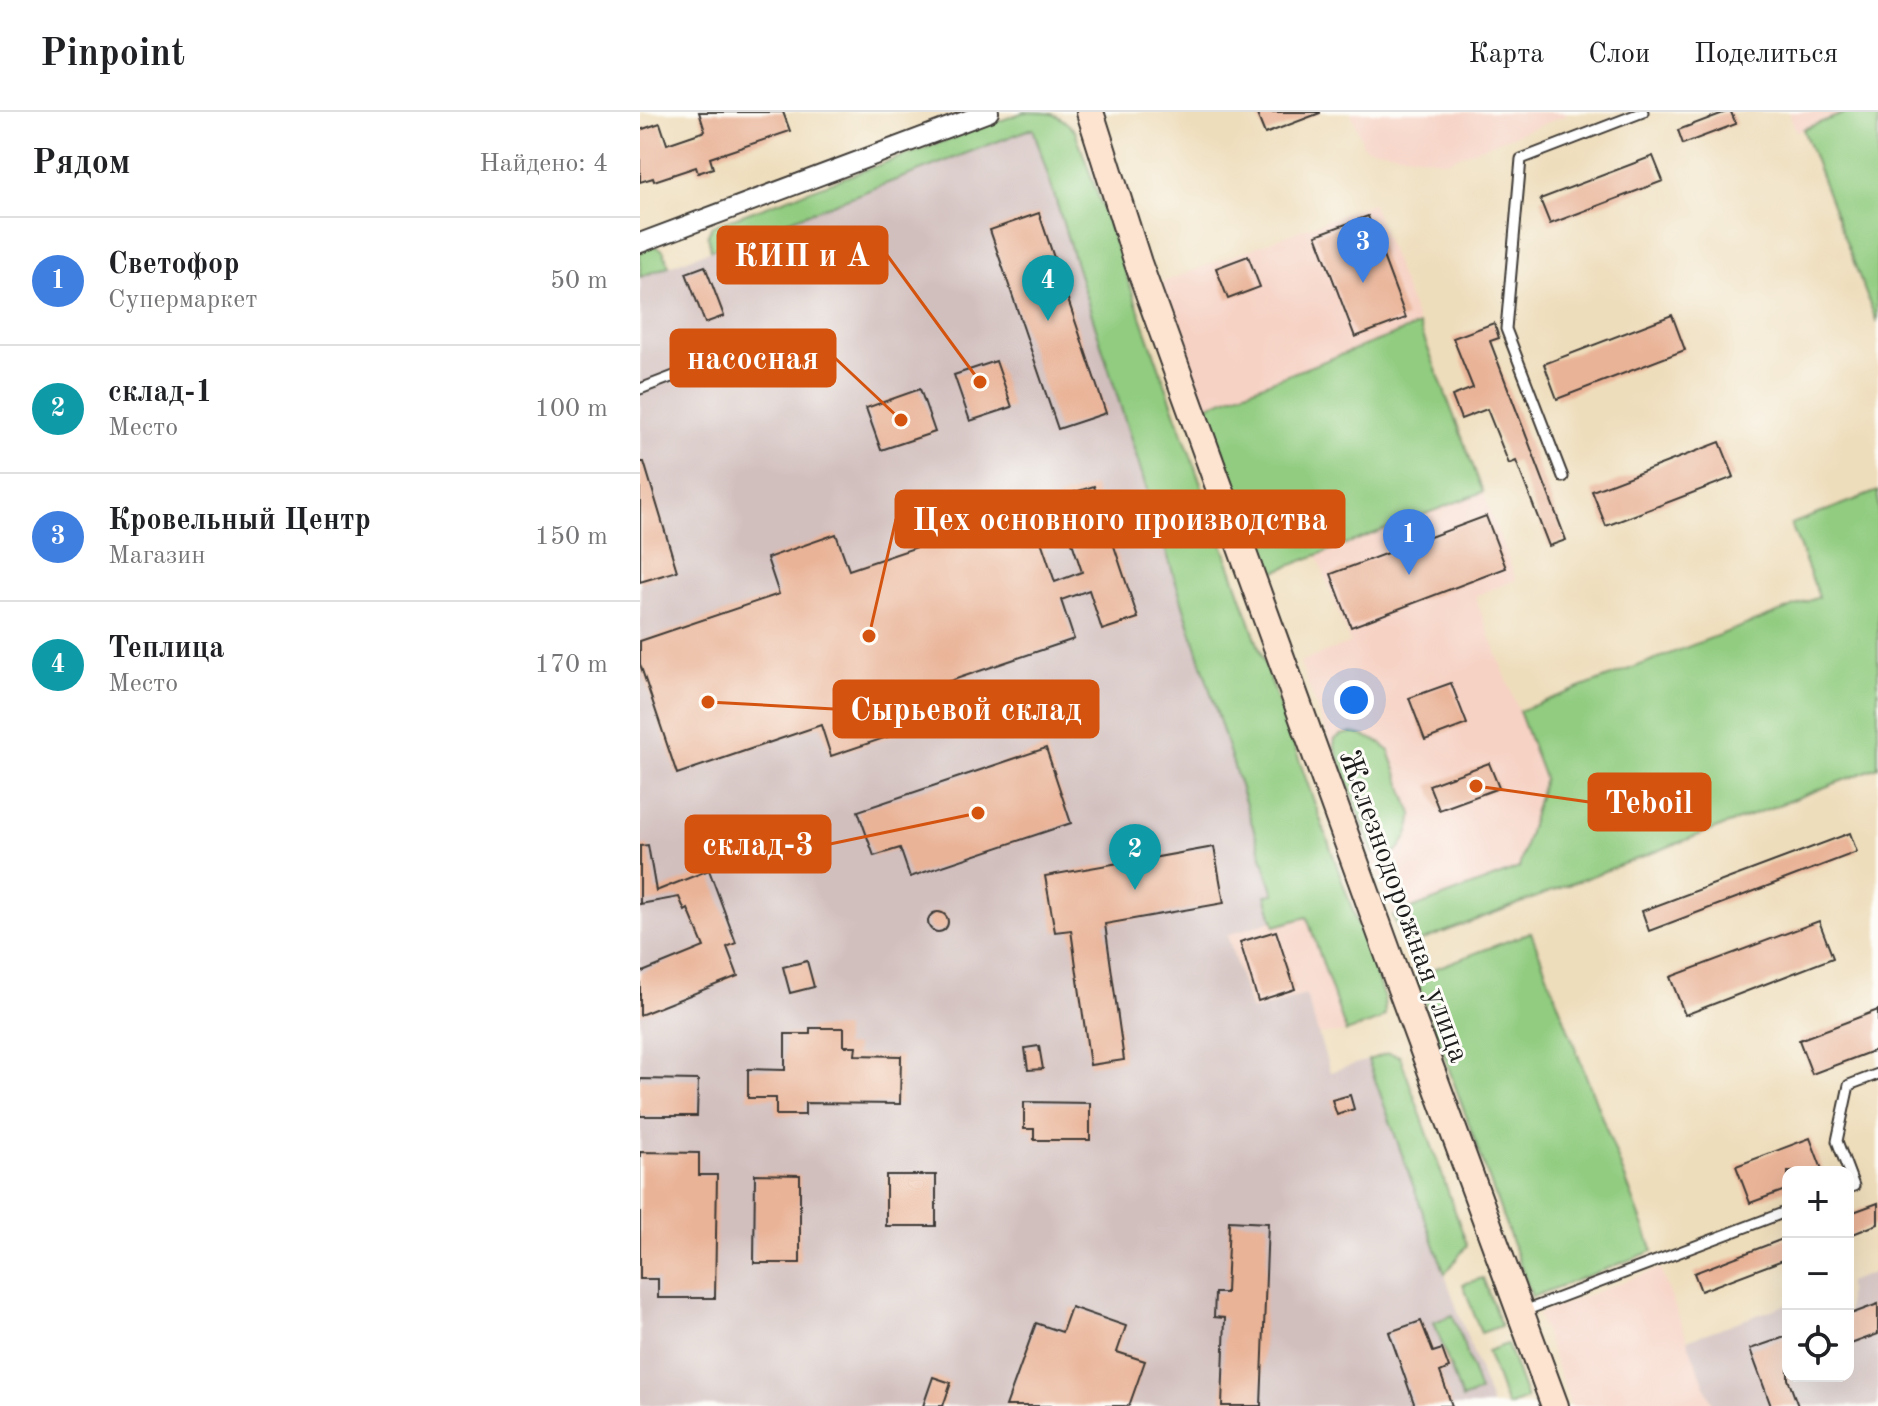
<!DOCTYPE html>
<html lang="ru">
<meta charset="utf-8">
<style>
:root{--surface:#fff;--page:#f2f2f2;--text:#202124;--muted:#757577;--line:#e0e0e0;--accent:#d1495b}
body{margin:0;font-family:"Old Standard TT",serif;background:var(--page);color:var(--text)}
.controls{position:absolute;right:24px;bottom:24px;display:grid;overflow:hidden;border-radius:16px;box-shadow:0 8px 32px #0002}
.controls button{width:72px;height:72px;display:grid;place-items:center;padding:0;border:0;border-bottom:2px solid var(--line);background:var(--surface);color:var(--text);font:40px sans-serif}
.you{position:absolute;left:714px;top:588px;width:28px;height:28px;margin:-20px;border:6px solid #fff;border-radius:50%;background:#1a73e8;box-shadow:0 0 0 12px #1a73e833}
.badge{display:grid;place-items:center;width:52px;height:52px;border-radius:50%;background:var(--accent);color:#fff;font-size:26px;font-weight:700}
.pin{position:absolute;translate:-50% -66px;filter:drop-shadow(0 2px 4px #0008)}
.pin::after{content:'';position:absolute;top:42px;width:28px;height:24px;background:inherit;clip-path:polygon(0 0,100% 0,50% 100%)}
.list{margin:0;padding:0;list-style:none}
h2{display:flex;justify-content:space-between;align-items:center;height:104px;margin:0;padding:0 32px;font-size:34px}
h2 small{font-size:26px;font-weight:400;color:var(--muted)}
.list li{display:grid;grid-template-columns:52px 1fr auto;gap:24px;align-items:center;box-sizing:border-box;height:128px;padding:0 32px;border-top:2px solid var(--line)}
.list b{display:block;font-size:30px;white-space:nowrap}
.list p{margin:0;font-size:26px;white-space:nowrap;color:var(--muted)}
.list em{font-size:26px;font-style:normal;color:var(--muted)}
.icon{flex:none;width:44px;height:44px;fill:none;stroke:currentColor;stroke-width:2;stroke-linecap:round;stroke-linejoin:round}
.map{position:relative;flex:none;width:1238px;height:1294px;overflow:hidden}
header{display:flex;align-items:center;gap:48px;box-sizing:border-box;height:112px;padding:0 40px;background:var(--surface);border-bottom:2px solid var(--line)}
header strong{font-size:38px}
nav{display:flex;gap:44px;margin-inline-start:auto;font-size:28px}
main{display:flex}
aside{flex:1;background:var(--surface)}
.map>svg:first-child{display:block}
.built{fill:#f6d2c4}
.industrial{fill:#d1bfbe}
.green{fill:#91cc80;stroke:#56744e;stroke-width:2}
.building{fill:#e9b397}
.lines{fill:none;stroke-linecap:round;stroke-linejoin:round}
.lane-casing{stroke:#3c3934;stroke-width:13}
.street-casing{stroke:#3c3934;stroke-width:22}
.secondary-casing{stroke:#3c3934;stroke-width:30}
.lane{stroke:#fff;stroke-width:9}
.street{stroke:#fff;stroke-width:18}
.secondary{stroke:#fde4d0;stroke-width:26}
.labels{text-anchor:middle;stroke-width:6;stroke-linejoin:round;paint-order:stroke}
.street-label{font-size:30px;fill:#1c1c1c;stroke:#fdfcf7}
.leader{fill:none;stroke:#d4530e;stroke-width:3}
.callout-dot{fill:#d4530e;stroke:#fdfcf7;stroke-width:3}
.callout{fill:#d4530e;stroke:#d4530e;stroke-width:3}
.callout-label{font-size:32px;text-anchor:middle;font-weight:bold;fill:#fff}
</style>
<header>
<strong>Pinpoint</strong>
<nav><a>Карта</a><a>Слои</a><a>Поделиться</a></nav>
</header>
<main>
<aside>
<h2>Рядом<small>Найдено: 4</small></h2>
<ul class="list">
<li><span class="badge" style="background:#3f7fe0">1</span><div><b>Светофор</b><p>Супермаркет</p></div><em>50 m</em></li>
<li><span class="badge" style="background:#0f9aa8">2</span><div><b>склад-1</b><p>Место</p></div><em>100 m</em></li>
<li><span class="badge" style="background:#3f7fe0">3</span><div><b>Кровельный Центр</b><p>Магазин</p></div><em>150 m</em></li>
<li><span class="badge" style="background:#0f9aa8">4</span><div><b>Теплица</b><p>Место</p></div><em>170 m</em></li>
</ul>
</aside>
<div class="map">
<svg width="1238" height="1294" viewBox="0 0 1238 1294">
<rect width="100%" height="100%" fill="#fdfcf7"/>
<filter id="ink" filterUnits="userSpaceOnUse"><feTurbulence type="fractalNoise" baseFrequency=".0125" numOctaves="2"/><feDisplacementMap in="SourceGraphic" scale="16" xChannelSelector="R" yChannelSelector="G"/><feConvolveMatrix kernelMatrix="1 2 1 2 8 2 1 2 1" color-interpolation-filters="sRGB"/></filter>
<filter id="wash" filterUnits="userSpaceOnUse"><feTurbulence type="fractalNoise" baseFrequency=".006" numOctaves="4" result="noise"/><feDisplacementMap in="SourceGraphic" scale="32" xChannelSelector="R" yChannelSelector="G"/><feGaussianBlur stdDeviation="1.8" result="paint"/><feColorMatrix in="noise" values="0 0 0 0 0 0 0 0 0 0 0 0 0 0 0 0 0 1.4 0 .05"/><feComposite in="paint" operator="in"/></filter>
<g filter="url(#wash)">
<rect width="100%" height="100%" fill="#edb"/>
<g class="built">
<path d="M711 0H926L927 3 806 49 724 35Z"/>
<path d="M1149 0H1208L1156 20Z"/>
<path d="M732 91 779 213 566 294 521 171Z"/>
<path d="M843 380 876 468 835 484 904 666 879 756 753 804 660 550 710 531 677 443Z"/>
<path d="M667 804 706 920 678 923 665 883 612 900 587 823 633 808 635 814Z"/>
<path d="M1020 1156 1073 1294H931L898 1202Z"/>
</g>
<g class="industrial">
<path d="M393 16 634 782 626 784 633 808 587 823 611 899 666 883 690 960 728 948 852 1294H0V165Z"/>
<path d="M1238 1159V1294H1073L1047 1228 1148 1192V1264H1208V1170Z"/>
</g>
<g class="green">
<path d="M384 0C411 0 418 0 435 19L744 886 745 903 740 908 706 920 667 805 635 814 626 783 634 782 393 16 71 138 68 123 72 114Z"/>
<path d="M1208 0H1238L1237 211 1163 17Z"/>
<path d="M15 134 23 138 29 154 0 165V140Z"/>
<path d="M779 213 843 380 628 462 566 294Z"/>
<path d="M1238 379V655L765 835 753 804 879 756 904 666 879 599 1179 485 1151 412Z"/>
<path d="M710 621C725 623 739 628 749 639L772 702C773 721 756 755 733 741L694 633 695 627 701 623Z"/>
<path d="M891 820 1013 1139 892 1185 775 864Z"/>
<path d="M748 941 760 944 827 1133 805 1162 728 948Z"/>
<path d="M843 1166 861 1214 841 1221 823 1172Z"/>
<path d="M813 1203 840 1280 822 1287 794 1210Z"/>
<path d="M867 1232 887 1287 867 1294 847 1239Z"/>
</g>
<g id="blocks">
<g class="building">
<path d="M59 0H143L150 19 70 46 73 56 58 61 56 55 14 69 13 66 0 70V18L20 11 27 32 65 19Z"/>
<path d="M616 0H680V1L625 22Z"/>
<path d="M1086 0H1091L1096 12 1043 32 1038 18Z"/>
<path d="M1013 44 1023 69 910 112 900 87Z"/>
<path d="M399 101 466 301 418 317 350 118Z"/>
<path d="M728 104 766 206 715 225 676 123Z"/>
<path d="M608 144 620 175 588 187 576 156Z"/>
<path d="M65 154 84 204 65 211 46 161Z"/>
<path d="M1032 203 1045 238 917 287 904 252Z"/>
<path d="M854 211 859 226 850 229 926 428 909 434 876 349 869 352 847 297 821 307 812 284 833 276 813 226Z"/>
<path d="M356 249 372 295 330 309 314 263Z"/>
<path d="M280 277 295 320 241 338 226 296Z"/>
<path d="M1080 330 1094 365 966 414 952 379Z"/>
<path d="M0 350H4L37 459 0 470Z"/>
<path d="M454 374 498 506 462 518 449 478 421 488 434 527 251 589 262 620 191 644 181 613 37 662 0 552V529L139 482 127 446 196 422 209 458 390 397 415 470 442 460 417 386Z"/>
<path d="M846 404 866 456 711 515 691 462Z"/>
<path d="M811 571 827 612 785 628 769 586Z"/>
<path d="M406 636 431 711 270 765 260 736 234 744 218 699Z"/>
<path d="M849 651 859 676 799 698 789 673Z"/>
<path d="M1210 721 1217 740 1009 819 1002 799Z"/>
<path d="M8 733 16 779 69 758 96 831 87 835 98 864 0 903V861L64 835 48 797 45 799 39 785 0 792V734Z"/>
<path d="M509 733 512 746 574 735 584 791 465 812 484 948 450 953 431 818 415 820 405 764 490 749 488 737Z"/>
<circle cx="298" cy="810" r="10"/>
<path d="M1179 809 1193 846 1045 903 1030 865Z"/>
<path d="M636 819 655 877 618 889 600 830Z"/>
<path d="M167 849 174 875 150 881 143 855Z"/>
<path d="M1238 898V937L1172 962 1159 928Z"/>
<path d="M170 916H204V934H216L215 943 261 944 260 992 165 991V1003H136V986H108V957L145 958V922H170Z"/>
<path d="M399 934 403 957 388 958 385 936Z"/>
<path d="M0 967 58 968 57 1004H0Z"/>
<path d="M710 983 714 997 697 1003 692 988Z"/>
<path d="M384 990 450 991V1028H394V1017H384Z"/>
<path d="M1170 1026 1183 1060H1148V1077L1110 1091 1096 1054Z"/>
<path d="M0 1040 59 1041V1063H77L75 1186H18V1167H0Z"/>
<path d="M115 1062 160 1063V1151H114Z"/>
<rect x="246" y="1063" width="50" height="51"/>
<path d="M1238 1091V1112L1208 1124V1102Z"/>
<path d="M589 1109 628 1111 621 1294H582L585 1206 574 1205 575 1181H586Z"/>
<path d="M1148 1125V1146L1061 1179 1054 1161Z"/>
<path d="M1238 1192V1222L1208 1233V1203Z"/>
<path d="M431 1195 486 1214 477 1240 505 1249 489 1294H366L396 1211 422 1220Z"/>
<path d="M781 1209 793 1240 802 1237 809 1256 800 1260 812 1294H775L749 1220Z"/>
<path d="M1148 1224V1267L1158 1294H1131L1110 1237Z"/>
<path d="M293 1265 311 1271 303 1294H283Z"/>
</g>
</g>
</g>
<g filter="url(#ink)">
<use href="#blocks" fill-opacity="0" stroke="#3c3934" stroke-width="2"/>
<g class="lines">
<defs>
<g id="lane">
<path d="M0 277 86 244"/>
<path d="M923 365 866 217 881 47 1003 0"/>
<path d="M1208 1076 1214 1074 1197 1029 1209 973 1238 962"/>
<path d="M884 1199 1148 1099"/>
</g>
<path id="street" d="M0 131 349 0"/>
<path id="secondary" d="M450 0 498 151 753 855 915 1294"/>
</defs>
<use href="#lane" class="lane-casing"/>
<use href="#street" class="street-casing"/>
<use href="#secondary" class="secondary-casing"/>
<use href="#lane" class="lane"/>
<use href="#street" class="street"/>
<use href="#secondary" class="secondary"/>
</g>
</g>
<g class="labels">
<g class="street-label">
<text transform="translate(765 794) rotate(70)" y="10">Железнодорожная улица</text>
</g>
</g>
<path class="leader" d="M340 270L247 143M261 308L195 246M229 524L256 407M68 590L194 597M836 674L949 690M338 701L190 732"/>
<g class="callout-dot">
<circle cx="340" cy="270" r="8"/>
<circle cx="261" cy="308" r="8"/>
<circle cx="229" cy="524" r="8"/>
<circle cx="68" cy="590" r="8"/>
<circle cx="836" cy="674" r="8"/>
<circle cx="338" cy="701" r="8"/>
</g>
<g class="callout">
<rect x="78" y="115" width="169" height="56" rx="8"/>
<rect x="31" y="218" width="164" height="56" rx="8"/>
<rect x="256" y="379" width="448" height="56" rx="8"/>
<rect x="194" y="569" width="264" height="56" rx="8"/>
<rect x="949" y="662" width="121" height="56" rx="8"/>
<rect x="46" y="704" width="144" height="56" rx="8"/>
</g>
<g class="callout-label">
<text x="162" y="154">КИП и А</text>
<text x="113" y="257">насосная</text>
<text x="480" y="418">Цех основного производства</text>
<text x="326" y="608">Сырьевой склад</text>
<text x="1009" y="701">Teboil</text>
<text x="118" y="743">склад-3</text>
</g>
</svg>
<div class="controls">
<button>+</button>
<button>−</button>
<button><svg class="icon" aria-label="locate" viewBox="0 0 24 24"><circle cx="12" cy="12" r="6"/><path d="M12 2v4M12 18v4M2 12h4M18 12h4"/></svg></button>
</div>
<div class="you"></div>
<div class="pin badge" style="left:769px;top:463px;background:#3f7fe0">1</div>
<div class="pin badge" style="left:495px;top:778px;background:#0f9aa8">2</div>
<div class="pin badge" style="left:723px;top:171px;background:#3f7fe0">3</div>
<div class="pin badge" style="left:408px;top:209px;background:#0f9aa8">4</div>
</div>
</main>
